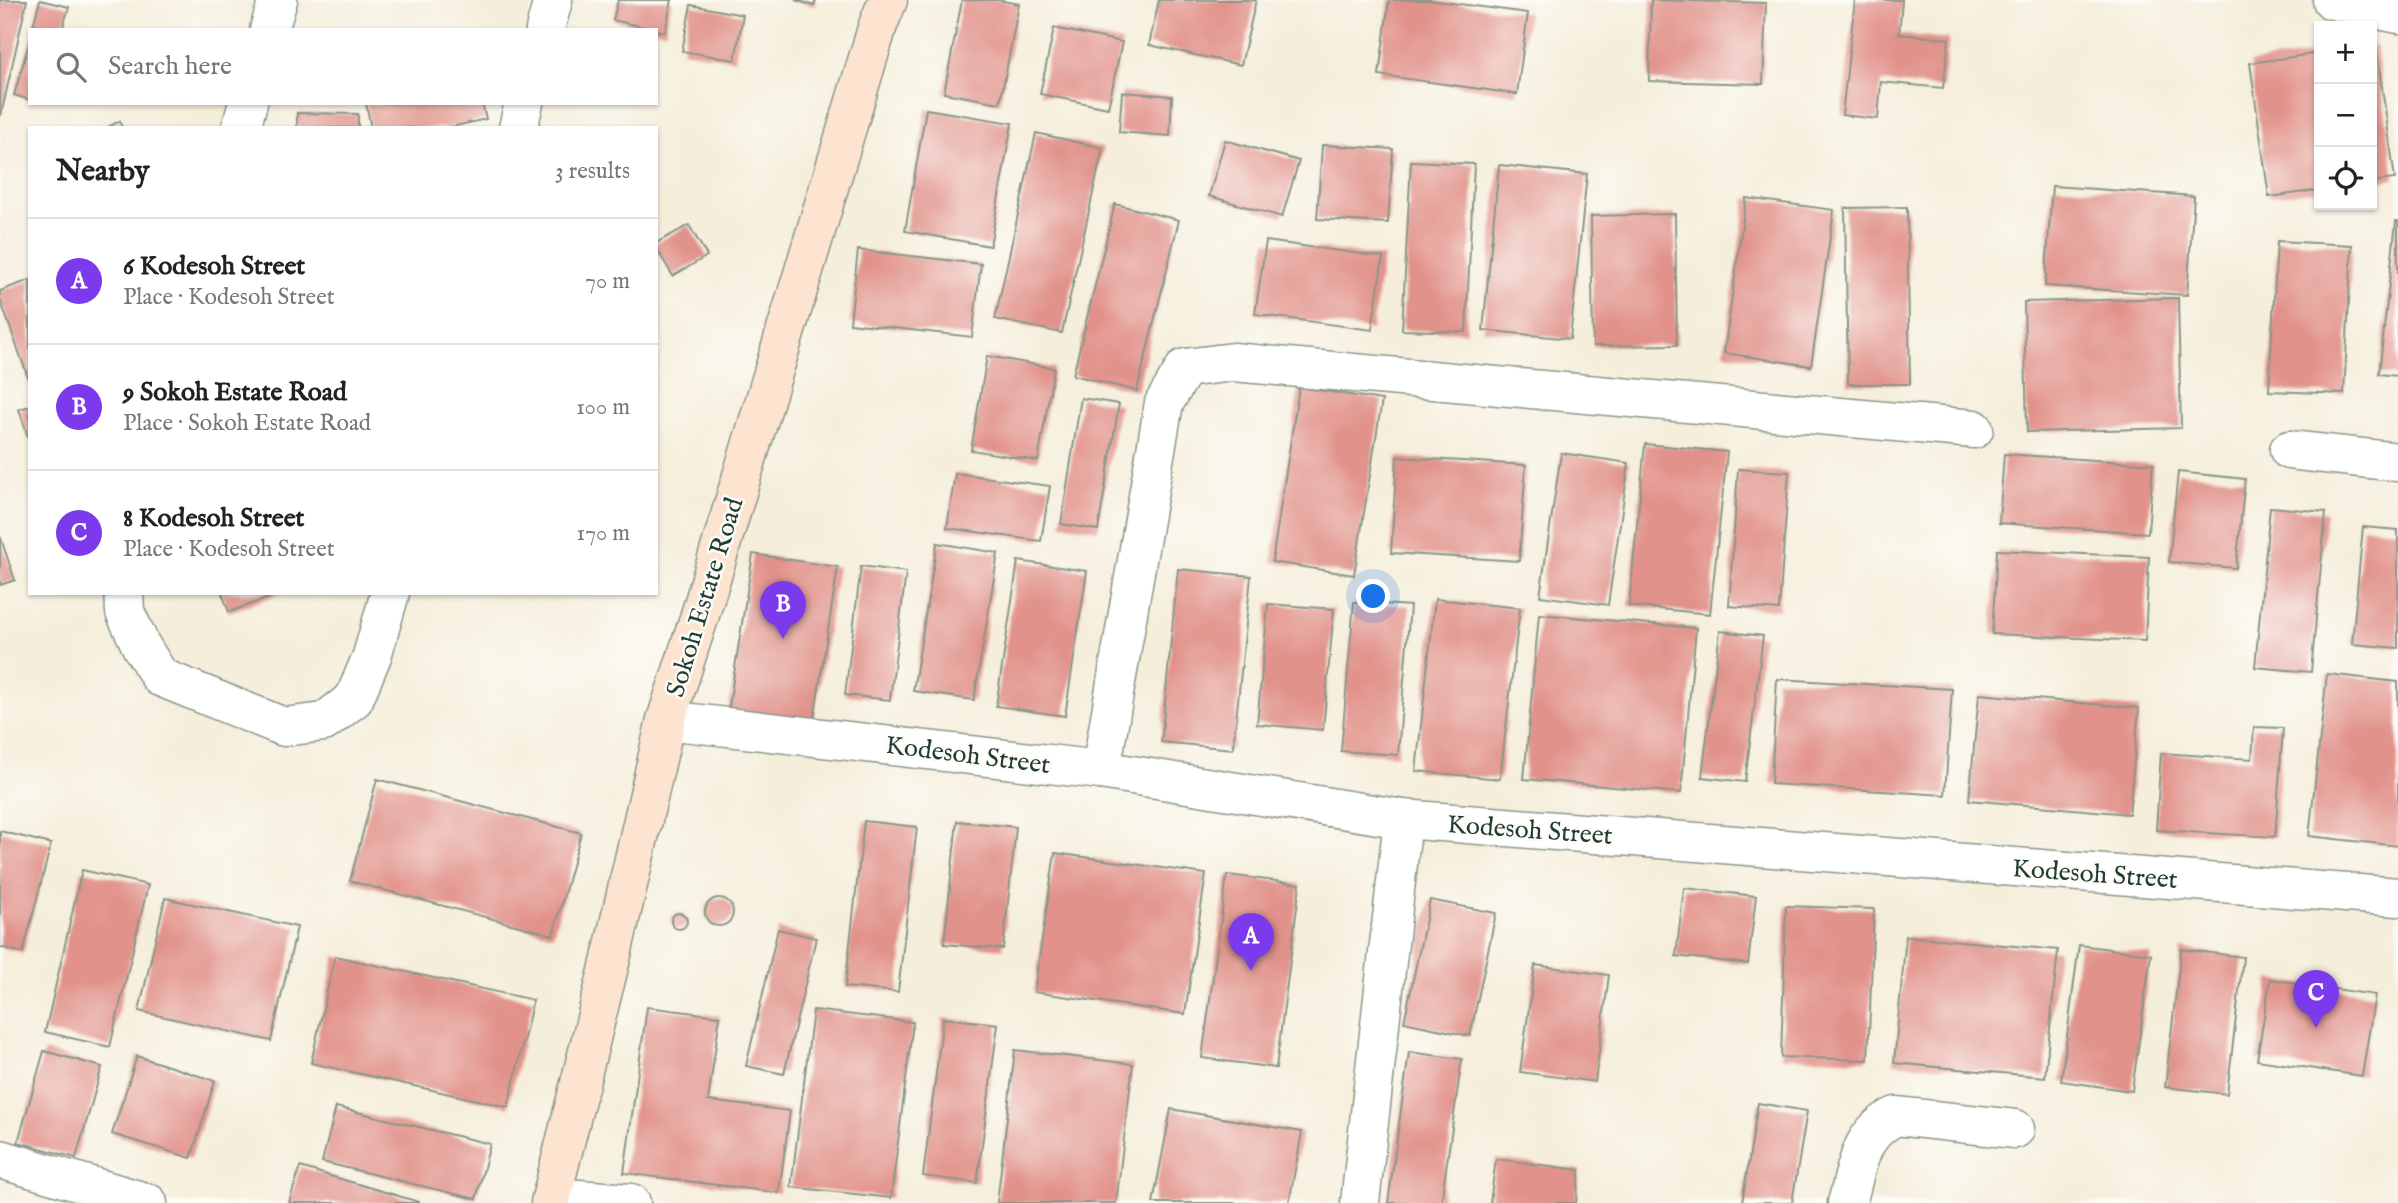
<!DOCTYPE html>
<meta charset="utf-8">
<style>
:root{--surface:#fff;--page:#f6f6f6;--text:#222;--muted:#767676;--line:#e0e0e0;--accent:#7c3aed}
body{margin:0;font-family:"IM FELL English",serif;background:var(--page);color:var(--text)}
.controls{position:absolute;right:21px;top:21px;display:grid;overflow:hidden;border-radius:0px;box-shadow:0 2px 5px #0004}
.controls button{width:63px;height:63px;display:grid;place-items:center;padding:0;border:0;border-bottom:2px solid var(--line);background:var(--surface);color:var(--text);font:35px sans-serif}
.you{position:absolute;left:1374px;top:597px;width:24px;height:24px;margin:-18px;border:5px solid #fff;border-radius:50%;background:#1a73e8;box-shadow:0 0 0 10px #1a73e833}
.badge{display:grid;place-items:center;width:46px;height:46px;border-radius:50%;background:var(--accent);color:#fff;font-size:23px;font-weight:700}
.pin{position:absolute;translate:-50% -58px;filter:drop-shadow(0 2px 4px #0008)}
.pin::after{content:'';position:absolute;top:37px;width:24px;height:21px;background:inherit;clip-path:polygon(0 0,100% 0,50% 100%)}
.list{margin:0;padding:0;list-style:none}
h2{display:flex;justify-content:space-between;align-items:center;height:91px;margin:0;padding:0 28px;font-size:30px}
h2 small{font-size:23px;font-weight:400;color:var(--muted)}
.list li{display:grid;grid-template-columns:46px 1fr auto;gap:21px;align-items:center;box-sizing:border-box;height:126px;padding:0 28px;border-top:2px solid var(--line)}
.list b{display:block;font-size:26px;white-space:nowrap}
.list p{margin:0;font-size:23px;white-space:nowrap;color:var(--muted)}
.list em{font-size:23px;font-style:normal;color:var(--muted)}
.icon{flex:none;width:38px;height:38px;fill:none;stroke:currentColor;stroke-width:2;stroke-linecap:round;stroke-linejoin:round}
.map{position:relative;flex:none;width:2398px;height:1203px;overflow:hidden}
.search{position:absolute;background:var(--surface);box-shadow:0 2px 5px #0004;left:28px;top:28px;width:630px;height:77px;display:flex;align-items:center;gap:18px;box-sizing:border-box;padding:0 24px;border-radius:0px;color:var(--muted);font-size:26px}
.panel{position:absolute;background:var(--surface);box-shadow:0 2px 5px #0004;left:28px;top:126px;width:630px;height:469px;border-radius:0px}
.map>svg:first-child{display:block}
.building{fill:#e1928a}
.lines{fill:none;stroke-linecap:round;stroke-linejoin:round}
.street-casing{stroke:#8a9688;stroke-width:41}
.secondary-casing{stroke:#8a9688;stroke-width:41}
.street{stroke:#fff;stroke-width:38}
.secondary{stroke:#fde4d1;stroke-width:38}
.labels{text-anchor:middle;stroke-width:5;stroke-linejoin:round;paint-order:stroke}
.street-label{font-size:26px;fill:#1f3d34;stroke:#fdfcf7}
</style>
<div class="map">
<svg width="2398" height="1203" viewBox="0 0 2398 1203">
<rect width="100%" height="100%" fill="#fdfcf7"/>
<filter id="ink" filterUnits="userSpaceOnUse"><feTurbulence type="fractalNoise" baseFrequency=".0143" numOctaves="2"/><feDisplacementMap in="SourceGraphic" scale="14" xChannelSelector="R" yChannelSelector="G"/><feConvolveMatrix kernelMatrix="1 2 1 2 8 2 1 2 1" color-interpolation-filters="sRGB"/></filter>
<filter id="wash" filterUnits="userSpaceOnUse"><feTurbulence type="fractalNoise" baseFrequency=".00686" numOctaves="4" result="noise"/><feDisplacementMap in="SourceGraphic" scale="28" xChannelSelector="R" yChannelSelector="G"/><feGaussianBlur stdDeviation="1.57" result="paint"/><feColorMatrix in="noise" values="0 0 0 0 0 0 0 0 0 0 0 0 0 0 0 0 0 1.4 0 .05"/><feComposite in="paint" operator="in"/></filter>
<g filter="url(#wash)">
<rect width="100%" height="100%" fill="#f5eedb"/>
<g id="blocks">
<g class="building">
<path d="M0 0H27L1 115H0Z"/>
<path d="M40 0 69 7 62 30H32Z"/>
<path d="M618 0H672L665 32 613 20Z"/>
<path d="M795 0H816L814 6Z"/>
<path d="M962 0H998L1019 4 1000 103 944 93Z"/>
<path d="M1159 0H1256L1241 65 1149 45Z"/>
<path d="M1389 0H1429L1528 13 1517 94 1379 75Z"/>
<path d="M1651 0 1766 3 1763 84 1649 81Z"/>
<path d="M1855 0H1902L1899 34 1949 39 1943 88 1881 82 1878 119 1842 115Z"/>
<path d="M691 5 743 15 735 60 682 51Z"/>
<path d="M1054 28 1122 42 1108 108 1040 94Z"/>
<path d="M30 40V100L14 95Z"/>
<path d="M2376 45 2395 179 2372 182V46Z"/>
<path d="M2319 53V190L2269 197 2250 63Z"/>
<path d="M1122 92 1172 96 1170 136 1119 132Z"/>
<path d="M366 103H482L486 119 447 128H371Z"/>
<path d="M926 109 1012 123 990 246 905 231Z"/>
<path d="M297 113 358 114V128H297Z"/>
<path d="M120 121 122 128H106Z"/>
<path d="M1036 133 1103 148 1062 333 995 319Z"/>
<path d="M1225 140 1299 161 1282 217 1209 196Z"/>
<path d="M1322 145 1393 149 1388 223 1317 219Z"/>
<path d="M1411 161 1474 164 1466 332 1402 330Z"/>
<path d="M1499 165 1587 174 1570 339 1483 330Z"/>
<path d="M2052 186 2194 196 2187 295 2045 286Z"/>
<path d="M1746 198 1834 210 1811 366 1724 353Z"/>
<path d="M1115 204 1179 220 1137 391 1073 375Z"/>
<path d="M1907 207 1910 384H1848L1845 208Z"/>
<path d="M1675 214 1677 345 1593 346 1591 216Z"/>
<path d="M2396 221H2398V376L2379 374Z"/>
<path d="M689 225 707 256 673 276 656 248V243Z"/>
<path d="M1266 241 1383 257 1372 330 1255 314Z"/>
<path d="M2277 241 2352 245 2344 394 2269 391Z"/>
<path d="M858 250 981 264 972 337 850 323Z"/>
<path d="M30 280V380H29L0 299V291Z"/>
<path d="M2178 298 2181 428 2027 432 2024 302Z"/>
<path d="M987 356 1054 368 1038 461 971 450Z"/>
<path d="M1299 387 1382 400 1354 575 1272 562Z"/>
<path d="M1081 398 1119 404 1098 530 1061 524Z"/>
<path d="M30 406V440H29L19 409Z"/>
<path d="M1645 444 1727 452 1710 614 1629 606Z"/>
<path d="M1561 453 1629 463 1608 605 1540 596Z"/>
<path d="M2004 454 2153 464 2148 533 1999 523Z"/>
<path d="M1397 457 1526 465 1519 561 1391 553Z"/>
<path d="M1738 469 1789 472 1779 610 1729 606Z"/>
<path d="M2178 472 2245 479 2236 568 2169 562Z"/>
<path d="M955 473 1050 486 1041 541 947 528Z"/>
<path d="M2270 507 2326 512 2311 672 2255 667Z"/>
<path d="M2363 527 2398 530V648L2352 644Z"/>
<path d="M0 536 15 580 0 585Z"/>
<path d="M937 543 998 553 974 700 913 691Z"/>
<path d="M1997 550 2149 557 2145 641 1992 634Z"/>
<path d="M753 554 838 567 813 725 728 712Z"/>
<path d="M1018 561 1087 571 1065 716 996 706Z"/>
<path d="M861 566 906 572 890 700 845 695Z"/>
<path d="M1178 569 1251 576 1233 749 1161 742Z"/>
<path d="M222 593H280V594L229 612Z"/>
<path d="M1435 599 1520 608 1500 779 1416 771Z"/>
<path d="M1354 602 1410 606 1398 755 1341 751Z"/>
<path d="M1268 604 1334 609 1323 730 1257 724Z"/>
<path d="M1539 614 1696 628 1681 793 1524 779Z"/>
<path d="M1720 631 1763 636 1745 782 1702 777Z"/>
<path d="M2327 674 2398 682V846L2309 836Z"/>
<path d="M1777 679 1952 689 1945 795 1771 784Z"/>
<path d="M1979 694 2139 708 2129 814 1969 800Z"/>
<path d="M2254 727 2283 728 2275 837 2156 830 2161 753 2252 759Z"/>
<path d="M377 779 581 833 553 935 350 881Z"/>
<path d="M864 821 917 827 898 992 845 987Z"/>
<path d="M957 821 1016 827 1003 949 944 944Z"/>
<path d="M0 831 51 844 23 953 0 947Z"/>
<path d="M1055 853 1206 874 1185 1014 1034 992Z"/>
<path d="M82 870 148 885 110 1047 45 1032Z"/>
<path d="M1227 875 1300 884 1276 1068 1202 1058Z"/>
<path d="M1684 888 1756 896 1748 964 1676 956Z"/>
<circle cx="719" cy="912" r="14"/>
<path d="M165 898 297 927 271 1041 139 1011Z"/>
<path d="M1430 900 1496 913 1470 1036 1404 1022Z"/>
<path d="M1786 906 1874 909 1868 1060 1781 1057Z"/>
<circle cx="679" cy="921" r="8"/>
<path d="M778 929 816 938 784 1074 746 1066Z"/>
<path d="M1906 936 2058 950 2045 1077 1894 1063Z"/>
<path d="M2079 945 2151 954 2132 1091 2061 1081Z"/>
<path d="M2181 949 2243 957 2227 1094 2165 1087Z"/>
<path d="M335 956 533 1000 508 1107 311 1063Z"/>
<path d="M1535 965 1609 975 1595 1082 1520 1072Z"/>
<path d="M2270 979 2375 995 2362 1076 2257 1060Z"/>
<path d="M647 1007 720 1016 708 1101 790 1111 779 1193 624 1173Z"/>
<path d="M813 1010 913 1022 891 1198 791 1187Z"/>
<path d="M943 1018 998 1024 977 1183 923 1176Z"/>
<path d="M1015 1050 1133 1064 1116 1203H997Z"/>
<path d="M44 1051 102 1067 76 1158 18 1142Z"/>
<path d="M1409 1052 1462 1059 1441 1203H1388Z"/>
<path d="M137 1056 215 1081 191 1158 112 1134Z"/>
<path d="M1758 1103 1807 1111 1792 1203H1742Z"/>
<path d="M336 1107 490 1144 476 1199 322 1162Z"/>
<path d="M1171 1109 1302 1132 1289 1203H1153Z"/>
<path d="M1496 1159 1580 1170 1576 1203H1490Z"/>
<path d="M300 1167 419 1202V1203H289Z"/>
</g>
</g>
</g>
<g filter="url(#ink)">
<use href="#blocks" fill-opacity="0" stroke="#8a9688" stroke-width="2"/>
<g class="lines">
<defs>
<g id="street">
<path d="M2332 0 2398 14"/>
<path d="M269 30 278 0"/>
<path d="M545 30 553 0"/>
<path d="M241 128 248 103"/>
<path d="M518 128 524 103"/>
<path d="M2289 450 2398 462"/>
<path d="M124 593 125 612 141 646 160 677 284 727 324 722 354 699 372 656 390 593"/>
<path d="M666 720 1101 770 1403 819 2398 897"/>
<path d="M1101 770 1164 403 1185 368 1233 362 1974 429"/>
<path d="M0 1159 148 1203"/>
<path d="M552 1197 631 1203"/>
<path d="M1360 1203 1403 819"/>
<path d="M1847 1203C1858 1166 1858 1134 1896 1116L2015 1129"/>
</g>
<path id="secondary" d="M550 1203 610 963 666 720 700 615 878 25 888 0"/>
</defs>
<use href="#street" class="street-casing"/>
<use href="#secondary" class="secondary-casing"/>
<use href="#street" class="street"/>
<use href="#secondary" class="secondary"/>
</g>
</g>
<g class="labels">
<g class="street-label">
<text transform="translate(704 597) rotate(-73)" y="9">Sokoh Estate Road</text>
<text transform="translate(968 754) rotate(7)" y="9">Kodesoh Street</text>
<text transform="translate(1530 829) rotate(4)" y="9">Kodesoh Street</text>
<text transform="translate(2095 873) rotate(4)" y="9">Kodesoh Street</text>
</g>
</g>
</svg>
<div class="controls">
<button>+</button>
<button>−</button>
<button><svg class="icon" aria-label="locate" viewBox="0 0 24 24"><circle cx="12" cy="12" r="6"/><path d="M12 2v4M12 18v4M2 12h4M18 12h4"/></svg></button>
</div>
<div class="you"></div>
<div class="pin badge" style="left:1251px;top:971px">A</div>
<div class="pin badge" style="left:783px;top:639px">B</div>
<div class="pin badge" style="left:2316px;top:1028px">C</div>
<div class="search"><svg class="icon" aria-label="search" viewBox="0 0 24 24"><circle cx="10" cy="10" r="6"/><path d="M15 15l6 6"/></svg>Search here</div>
<section class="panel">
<h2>Nearby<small>3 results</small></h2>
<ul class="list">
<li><span class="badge">A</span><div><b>6 Kodesoh Street</b><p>Place · Kodesoh Street</p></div><em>70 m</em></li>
<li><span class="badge">B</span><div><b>9 Sokoh Estate Road</b><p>Place · Sokoh Estate Road</p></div><em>100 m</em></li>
<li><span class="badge">C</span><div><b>8 Kodesoh Street</b><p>Place · Kodesoh Street</p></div><em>170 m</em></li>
</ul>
</section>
</div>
